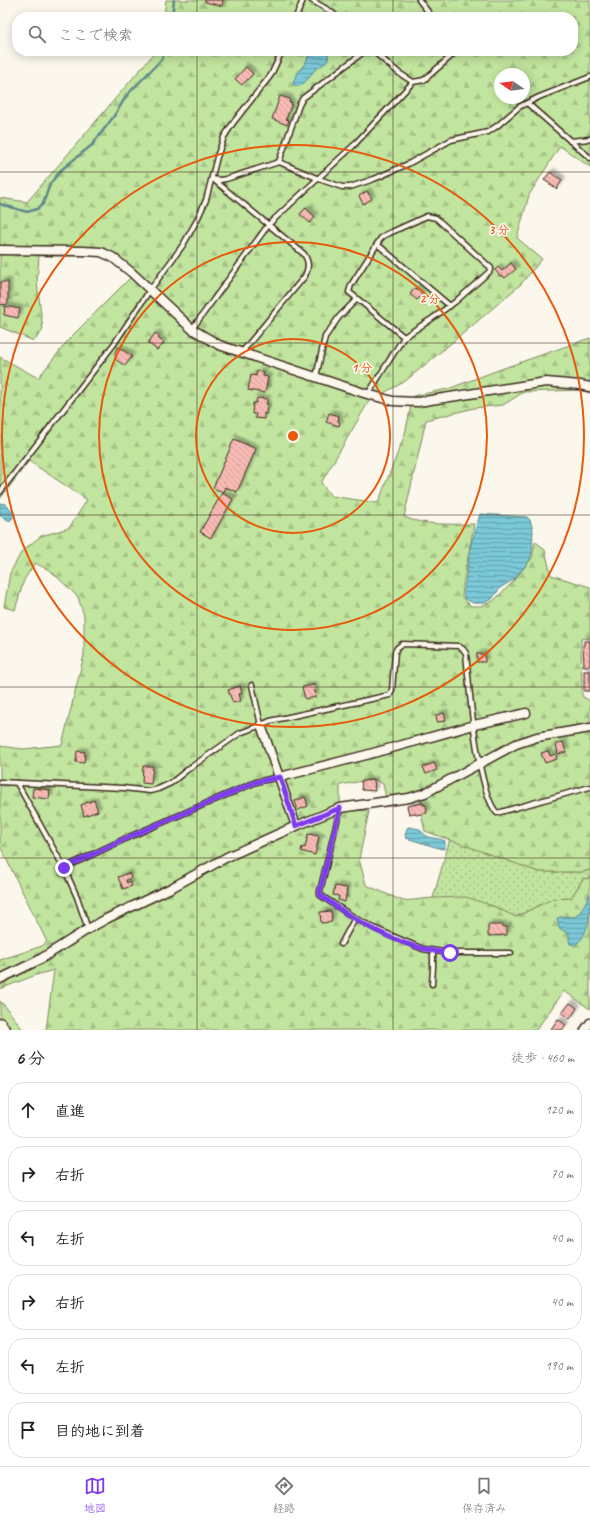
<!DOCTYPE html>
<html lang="ja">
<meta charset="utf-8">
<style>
:root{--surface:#fff;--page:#f6f6f6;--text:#222;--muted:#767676;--line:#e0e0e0;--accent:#7c3aed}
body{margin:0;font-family:Caveat,"Klee One",sans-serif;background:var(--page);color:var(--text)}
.compass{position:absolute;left:494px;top:68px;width:36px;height:36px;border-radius:50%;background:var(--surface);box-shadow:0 2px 10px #0003;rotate:283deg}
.stop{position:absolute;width:12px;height:12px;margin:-9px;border:3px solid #7c3aed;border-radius:50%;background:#fff}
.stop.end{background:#7c3aed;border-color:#fff;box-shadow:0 1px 4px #0008}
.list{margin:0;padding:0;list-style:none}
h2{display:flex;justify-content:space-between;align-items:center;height:52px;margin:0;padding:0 16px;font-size:17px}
h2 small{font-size:13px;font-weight:400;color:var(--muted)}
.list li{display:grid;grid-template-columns:26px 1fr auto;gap:12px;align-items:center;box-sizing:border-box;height:56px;margin:0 8px 8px;padding:0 8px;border:1px solid var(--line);border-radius:16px}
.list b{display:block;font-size:15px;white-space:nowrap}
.list em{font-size:13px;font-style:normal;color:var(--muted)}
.icon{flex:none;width:22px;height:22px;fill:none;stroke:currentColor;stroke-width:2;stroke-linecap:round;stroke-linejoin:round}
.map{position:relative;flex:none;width:590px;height:1030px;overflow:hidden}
.search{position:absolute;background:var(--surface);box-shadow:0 2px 10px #0003;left:12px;right:12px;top:12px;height:44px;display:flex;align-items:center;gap:10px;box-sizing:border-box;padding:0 14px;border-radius:16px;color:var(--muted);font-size:15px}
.sheet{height:436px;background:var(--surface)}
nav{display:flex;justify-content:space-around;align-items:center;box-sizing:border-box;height:56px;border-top:1px solid var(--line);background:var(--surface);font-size:11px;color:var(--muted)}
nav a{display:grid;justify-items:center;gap:2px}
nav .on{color:var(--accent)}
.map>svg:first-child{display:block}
.grass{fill:url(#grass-dots);stroke:#7e875e}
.forest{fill:url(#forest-firs);stroke:#7e875e;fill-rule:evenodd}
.water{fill:url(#water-rules);stroke:#61898e}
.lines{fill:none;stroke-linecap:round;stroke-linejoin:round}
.stream{stroke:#61898e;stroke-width:2.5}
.building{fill:url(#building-back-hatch);stroke:#3b2a1e;filter:url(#shadow)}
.service-casing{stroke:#3b2a1e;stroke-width:7}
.minor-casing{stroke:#3b2a1e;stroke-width:11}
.secondary-casing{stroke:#3b2a1e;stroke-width:14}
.service{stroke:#fbf7ec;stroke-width:4}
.minor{stroke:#fbf7ec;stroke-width:8}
.secondary{stroke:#fbf7ec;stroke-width:11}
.route{stroke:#7c3aed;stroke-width:5}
.grid{fill:none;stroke:#3b2a1e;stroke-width:1;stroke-opacity:0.55}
.ring{fill:none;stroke:#e8590c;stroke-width:2}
.centre{fill:#e8590c;stroke:#fbf7ec;stroke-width:2}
.ring-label{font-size:12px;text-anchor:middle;font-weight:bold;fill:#e8590c;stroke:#fbf7ec;stroke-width:3.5;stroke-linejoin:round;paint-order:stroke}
</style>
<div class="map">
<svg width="590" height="1030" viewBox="0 0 590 1030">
<defs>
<pattern id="grass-dots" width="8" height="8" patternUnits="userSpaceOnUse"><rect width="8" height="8" fill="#c1e49e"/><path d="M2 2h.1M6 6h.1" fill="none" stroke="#a7c488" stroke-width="1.8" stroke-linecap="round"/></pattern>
<pattern id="forest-firs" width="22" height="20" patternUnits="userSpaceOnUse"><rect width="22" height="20" fill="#c1e49e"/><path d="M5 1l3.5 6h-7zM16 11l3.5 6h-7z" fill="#a7c488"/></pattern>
<pattern id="water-rules" width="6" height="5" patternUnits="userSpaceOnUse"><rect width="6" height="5" fill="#7ac8d8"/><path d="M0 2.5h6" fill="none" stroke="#65a3af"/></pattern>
<pattern id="building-back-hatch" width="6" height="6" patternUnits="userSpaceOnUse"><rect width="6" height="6" fill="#f7bbb4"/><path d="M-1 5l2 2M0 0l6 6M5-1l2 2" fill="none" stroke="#d5a19a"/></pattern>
<filter id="shadow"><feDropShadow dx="3.5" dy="-3.5" stdDeviation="1" flood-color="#0004"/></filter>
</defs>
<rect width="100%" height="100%" fill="#fbf7ec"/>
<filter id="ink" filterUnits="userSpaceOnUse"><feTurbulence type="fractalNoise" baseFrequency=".025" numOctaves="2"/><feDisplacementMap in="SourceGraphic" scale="8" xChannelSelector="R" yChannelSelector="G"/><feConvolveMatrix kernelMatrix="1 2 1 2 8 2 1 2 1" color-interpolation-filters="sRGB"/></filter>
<g filter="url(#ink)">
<path class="grass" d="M450 839 539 872H582L590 870V878L583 879 571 898 552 900 515 917 493 906 433 898Z"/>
<g class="forest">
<path d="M166 0H590V167L560 146 529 195 517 238 542 259 520 285 466 331 404 382 369 401 321 483 331 496 378 503 405 434 413 396 448 389 501 369 590 338V393L579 390 524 392 503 405 474 408 426 420 404 517C425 526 451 524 474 524L463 585 462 597 471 606H481L493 601 510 585 532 558 535 541 545 550 551 575 590 587V638L581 639 582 696 590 701V870L582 872H539L425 831 422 818 419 791 386 798 383 784 374 779 340 785V803L354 810 369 811 359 859 366 885 403 901 433 898 466 897 493 906 516 917 552 899 571 898 583 879 590 878V1009L564 991 536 1030H46L54 970 36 975 0 989V960L42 946 47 942 0 846V746L23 749 62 745 84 655V616L78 597 51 571 35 563 24 580 15 610 4 607 10 573 22 551 41 536 69 528 87 500 29 461 0 499V357L38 378 70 338 131 277 110 260 99 256H39L37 282 43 330 34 341 0 327V198L27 202 156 51H309C309 60 304 66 297 72L308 79 315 69 328 60V51H573V17H164ZM500 74H524V98H500Z"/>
<path d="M0 1001 5 1006 23 1030H11L0 1015Z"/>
</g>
<g class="water">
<path d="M309 51H328V60C325 65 319 66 315 70 310 75 301 92 293 84 295 71 309 65 309 51Z"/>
<path d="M0 503 5 504 14 512V516L10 521 0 516Z"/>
<path d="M480 514 527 517 530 520 533 530 532 551 530 560 514 579 500 588 492 599 484 603H473L464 598V590L471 544Z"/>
<path d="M409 827C412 828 417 828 419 829 423 832 424 835 429 837 435 839 440 838 445 841V848L442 849 406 838 405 835 407 828Z"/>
<path d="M590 894C590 912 590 935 575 945L570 944 569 940V934L559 928 557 918C563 916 566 917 573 917 580 917 586 900 590 894Z"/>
</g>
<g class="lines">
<g class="stream">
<path d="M172 17 174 0"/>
<path d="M0 204 27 212 37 209 43 204 50 184 61 170 92 145 114 116 127 95 161 60 165 51"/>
</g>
</g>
<g class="building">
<path d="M205 0H223L222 6 205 2Z"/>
<path d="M246 67 253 74 242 85 235 79Z"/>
<path d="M280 96 290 99 289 102 292 103 286 119 289 120 287 125 272 119Z"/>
<path d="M550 172 562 180 557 189 544 180Z"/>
<path d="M367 191 372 199 363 204 359 196Z"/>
<path d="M306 208 315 217 310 223 300 214Z"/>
<path d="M511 263 516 269 505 278 502 275 500 276 495 270 498 267 502 271Z"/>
<path d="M0 282H8V304L0 305Z"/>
<path d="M415 288 422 295 417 300 410 294Z"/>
<path d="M5 306 20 309 18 318 4 315Z"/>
<path d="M155 333 160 336 158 338 164 343 157 350 148 343Z"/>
<path d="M118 347 132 356 125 366 115 359 116 356 114 354Z"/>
<path d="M257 371 264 372 263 376 268 377 265 393 248 390 251 375 256 376Z"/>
<path d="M257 398 267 399 266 414 264 413V419L255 418 256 414H252L253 403H256Z"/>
<path d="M329 413 339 416 338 421 340 422 339 426 326 422Z"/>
<path d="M234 439 256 449 237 492 225 487 223 492 213 488Z"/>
<path d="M222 493 233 499 211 538 200 532Z"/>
<path d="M584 641H590V666H584L583 645H584Z"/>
<rect x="477" y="654" width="8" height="8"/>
<rect x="584" y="671" width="6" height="20"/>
<path d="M314 685 316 697 305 699 302 687Z"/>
<path d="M240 686 242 693 239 694 241 701 233 703 228 690Z"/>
<path d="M444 713 446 721 437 722 436 715Z"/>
<path d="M563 742 566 752 558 754 556 744Z"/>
<path d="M77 751 85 752 84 763 76 762Z"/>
<path d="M548 751 550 756 555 754 557 759 545 763 541 753Z"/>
<path d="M434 763 437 770 426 774 423 767Z"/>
<path d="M143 766H153L151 784 142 783Z"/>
<path d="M374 780 375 791 362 790 361 781Z"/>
<path d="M33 788 50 790 49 799 32 797Z"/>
<path d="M305 797 308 806 298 810 295 801Z"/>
<path d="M94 800 98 811 84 816 81 805Z"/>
<path d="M423 803V805H426L427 813 416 815 415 813 409 814 407 806Z"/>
<path d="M308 834 319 836 315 855 301 851 302 847 305 848Z"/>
<path d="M129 873 131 878 126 880 127 883 130 881 132 886 123 889 118 877Z"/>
<path d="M335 886 347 888 345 902 338 900 339 896 333 895Z"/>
<path d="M331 911 332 922 321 923 320 912Z"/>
<path d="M488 925H503V927H507V935L488 936Z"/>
<path d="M570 1003 577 1008 570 1019 562 1013Z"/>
<path d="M558 1019 566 1025 562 1030H552L551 1029Z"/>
</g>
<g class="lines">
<defs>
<g id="service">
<path d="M311 0 330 11 337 17"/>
<path d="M419 0 432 17"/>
<path d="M296 17 303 0"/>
<path d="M373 51 399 73 413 82"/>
<path d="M527 103 590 158"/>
<path d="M570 141 590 139"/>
<path d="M279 162 299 105 303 98 365 51"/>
<path d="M212 179 220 180 226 179 279 162 319 179 342 187H350L374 179 408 164 451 140 488 132 497 126 519 107 539 97 590 77"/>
<path d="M214 180 304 254C309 262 309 267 305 276L242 352"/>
<path d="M377 244 450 306"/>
<path d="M192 329 269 224 353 146 413 82 424 80 457 51"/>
<path d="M316 377 325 337 339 317 357 299"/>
<path d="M368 394 404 337 430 320 455 302 489 272 491 268 436 218 427 216 385 235 381 238 351 285 349 292 404 337"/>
<path d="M0 492 114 344 150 290 183 245 196 222 206 200 217 157 224 137 233 123 271 75 282 51"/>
<path d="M252 685 261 725"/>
<path d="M0 782 123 788 150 791 158 789 171 783 187 770 240 733 261 725 270 721 390 695 392 690 395 652 397 648 402 644 458 646 463 649 466 653C469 685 477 792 497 813L590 787"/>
<path d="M17 783 64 868 77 897 88 929"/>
<path d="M340 809 320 891V895L355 918 376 929 423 949 450 953H511"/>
<path d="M64 868 129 837 256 782 279 777"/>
<path d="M341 944 355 918"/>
<path d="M432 984 433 967V951"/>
</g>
<g id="minor">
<path d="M0 250 83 251 101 252 112 257 131 272 192 329 219 345 367 394 393 401 418 402 546 382 580 385 590 387"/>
<path d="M261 725 296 826"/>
<path d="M280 777 366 755 474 725 526 713"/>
<path d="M0 979 39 960 88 929 108 918 171 888 227 857 296 826 340 808 409 798 425 793 516 744 537 737 590 728"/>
<path d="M585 1030 590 1023"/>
</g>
<path id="secondary" d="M0 1024 4 1030"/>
</defs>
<use href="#service" class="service-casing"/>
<use href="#minor" class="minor-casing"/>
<use href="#secondary" class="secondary-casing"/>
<use href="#service" class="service"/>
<use href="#minor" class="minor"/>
<use href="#secondary" class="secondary"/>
</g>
</g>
<g class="lines" filter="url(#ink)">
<path class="route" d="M64 868 129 837 256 782 280 777 296 826 340 808 320 891V895C356 922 404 950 450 953"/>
</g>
<path class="grid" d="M197 0V17M393 0V17M197 51V1030M393 51V1030M0 172H590M0 343H590M0 515H590M0 687H590M0 858H590"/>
<g class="ring">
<circle cx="293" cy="436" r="97"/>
<circle cx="293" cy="436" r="194"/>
<circle cx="293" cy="436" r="291"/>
</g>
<circle cx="293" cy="436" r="6" class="centre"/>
<g class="ring-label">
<text x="499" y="234">3 分</text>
<text x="430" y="303">2 分</text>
<text x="362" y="372">1 分</text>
</g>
</svg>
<svg class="compass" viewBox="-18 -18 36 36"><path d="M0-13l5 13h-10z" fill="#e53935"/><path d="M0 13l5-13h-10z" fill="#767676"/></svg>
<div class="stop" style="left:450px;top:953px"></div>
<div class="stop end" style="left:64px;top:868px"></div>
<div class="search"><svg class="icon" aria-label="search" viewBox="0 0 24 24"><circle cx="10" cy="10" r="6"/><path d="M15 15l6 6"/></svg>ここで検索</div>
</div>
<section class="sheet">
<h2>6 分<small>徒歩 · 460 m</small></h2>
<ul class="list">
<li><svg class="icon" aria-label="ahead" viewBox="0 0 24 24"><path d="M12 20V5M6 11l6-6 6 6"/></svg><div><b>直進</b></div><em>120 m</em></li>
<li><svg class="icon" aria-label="right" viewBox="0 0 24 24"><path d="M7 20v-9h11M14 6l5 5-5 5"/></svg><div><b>右折</b></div><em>70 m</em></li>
<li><svg class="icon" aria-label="left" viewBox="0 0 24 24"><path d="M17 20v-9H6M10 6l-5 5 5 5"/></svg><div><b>左折</b></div><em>40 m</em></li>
<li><svg class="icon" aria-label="right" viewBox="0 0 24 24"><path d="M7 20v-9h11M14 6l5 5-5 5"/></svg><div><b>右折</b></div><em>40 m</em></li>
<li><svg class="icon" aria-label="left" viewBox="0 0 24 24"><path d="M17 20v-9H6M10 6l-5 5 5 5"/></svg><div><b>左折</b></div><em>190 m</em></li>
<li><svg class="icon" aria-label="arrive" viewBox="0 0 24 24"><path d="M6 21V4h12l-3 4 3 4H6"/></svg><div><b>目的地に到着</b></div></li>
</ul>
</section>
<nav>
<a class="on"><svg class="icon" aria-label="map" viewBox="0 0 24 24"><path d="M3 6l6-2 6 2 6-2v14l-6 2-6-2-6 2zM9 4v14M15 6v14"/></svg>地図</a>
<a><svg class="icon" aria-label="directions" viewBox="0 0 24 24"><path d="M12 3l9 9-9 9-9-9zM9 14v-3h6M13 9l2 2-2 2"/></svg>経路</a>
<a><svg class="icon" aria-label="saved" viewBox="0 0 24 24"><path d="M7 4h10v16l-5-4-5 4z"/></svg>保存済み</a>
</nav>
